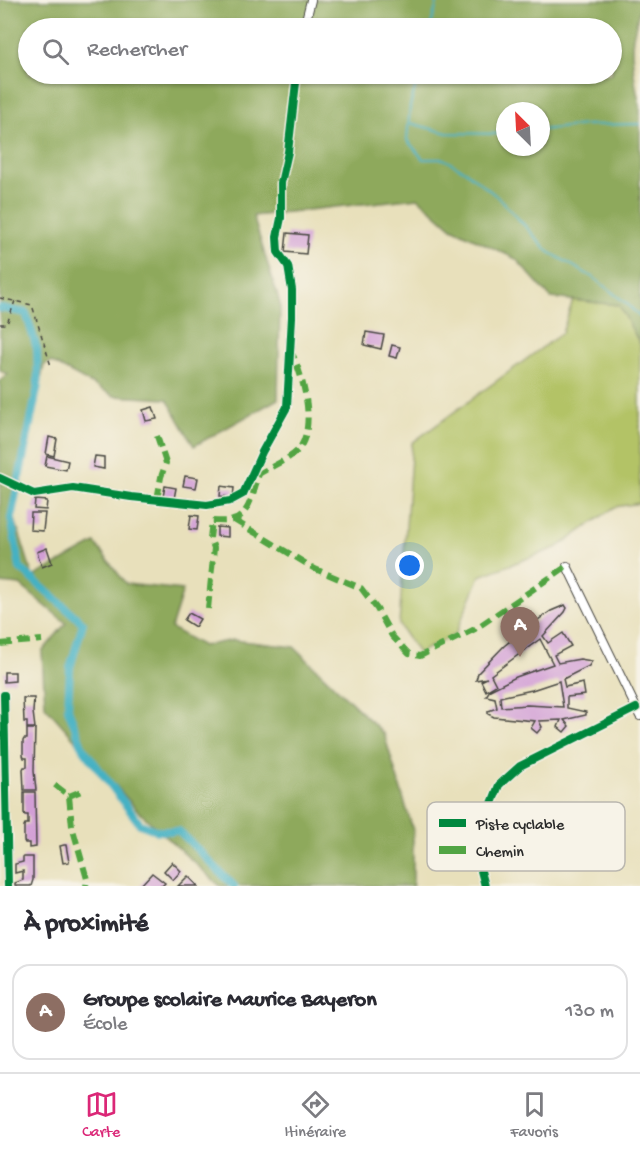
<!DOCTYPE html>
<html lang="fr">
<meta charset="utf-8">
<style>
:root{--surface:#fff;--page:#f7f7f7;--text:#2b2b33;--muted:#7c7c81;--line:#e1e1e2;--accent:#db2777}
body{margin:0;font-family:"Gochi Hand",sans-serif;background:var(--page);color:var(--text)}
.compass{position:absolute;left:496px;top:102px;width:54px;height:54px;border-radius:50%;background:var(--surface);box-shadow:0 2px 4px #0004;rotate:336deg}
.you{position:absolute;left:410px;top:566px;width:21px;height:21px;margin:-15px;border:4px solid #fff;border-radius:50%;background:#1a73e8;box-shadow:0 0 0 9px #1a73e833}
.badge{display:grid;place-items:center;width:39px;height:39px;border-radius:50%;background:var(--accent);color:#fff;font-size:20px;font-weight:700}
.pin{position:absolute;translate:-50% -50px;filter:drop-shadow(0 2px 3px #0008)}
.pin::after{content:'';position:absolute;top:32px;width:21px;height:18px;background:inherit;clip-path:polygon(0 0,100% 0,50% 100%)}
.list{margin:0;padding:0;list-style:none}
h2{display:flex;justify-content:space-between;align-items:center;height:78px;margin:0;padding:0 24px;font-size:26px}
h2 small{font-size:20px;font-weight:400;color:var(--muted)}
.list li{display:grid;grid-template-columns:39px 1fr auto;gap:18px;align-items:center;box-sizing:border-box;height:96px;margin:0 12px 12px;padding:0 12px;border:2px solid var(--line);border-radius:18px}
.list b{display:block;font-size:22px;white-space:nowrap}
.list p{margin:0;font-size:20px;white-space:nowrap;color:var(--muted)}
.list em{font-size:20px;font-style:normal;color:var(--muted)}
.icon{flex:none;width:33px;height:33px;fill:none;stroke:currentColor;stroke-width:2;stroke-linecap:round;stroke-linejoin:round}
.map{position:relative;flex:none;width:640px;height:886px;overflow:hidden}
.search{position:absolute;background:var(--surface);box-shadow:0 2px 4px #0004;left:18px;right:18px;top:18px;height:66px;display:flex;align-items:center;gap:15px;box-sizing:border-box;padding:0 21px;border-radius:33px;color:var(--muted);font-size:22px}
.sheet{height:186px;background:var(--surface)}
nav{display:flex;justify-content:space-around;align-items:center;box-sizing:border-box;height:84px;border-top:2px solid var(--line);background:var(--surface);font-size:16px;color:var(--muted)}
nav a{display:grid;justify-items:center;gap:3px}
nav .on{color:var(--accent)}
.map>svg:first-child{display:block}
.green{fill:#b3c366;stroke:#6f7748;stroke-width:1.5}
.forest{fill:#8ea95b;stroke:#5c6a43;stroke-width:1.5;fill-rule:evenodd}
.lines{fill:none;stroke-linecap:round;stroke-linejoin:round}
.stream{stroke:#45b1c3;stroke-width:2}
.canal{stroke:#45b1c3;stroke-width:8}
.building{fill:#d29ed5;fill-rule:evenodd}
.minor-casing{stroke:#474641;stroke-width:10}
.path{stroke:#474641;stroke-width:1.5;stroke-dasharray:4.5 4.5;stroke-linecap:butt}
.minor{stroke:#fff;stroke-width:8}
.quiet{stroke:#51a443;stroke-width:6;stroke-dasharray:12 6;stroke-linecap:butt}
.cycleway-casing{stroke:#f7f3e8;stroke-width:11}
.cycleway{stroke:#00873e;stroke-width:8}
.key{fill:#f7f3e8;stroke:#bab7af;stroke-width:1.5}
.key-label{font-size:16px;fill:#2b2b2b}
</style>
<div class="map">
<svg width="640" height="886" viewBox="0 0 640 886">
<rect width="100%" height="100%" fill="#f7f3e8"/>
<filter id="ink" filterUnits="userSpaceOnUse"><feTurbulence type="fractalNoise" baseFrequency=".0167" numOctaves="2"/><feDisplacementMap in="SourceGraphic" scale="12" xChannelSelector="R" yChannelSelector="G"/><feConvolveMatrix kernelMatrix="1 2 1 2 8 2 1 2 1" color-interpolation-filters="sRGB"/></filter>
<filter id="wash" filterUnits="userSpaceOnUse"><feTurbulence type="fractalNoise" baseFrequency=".008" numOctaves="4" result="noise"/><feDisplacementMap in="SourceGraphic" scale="24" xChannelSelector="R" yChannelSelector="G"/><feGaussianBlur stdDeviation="1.35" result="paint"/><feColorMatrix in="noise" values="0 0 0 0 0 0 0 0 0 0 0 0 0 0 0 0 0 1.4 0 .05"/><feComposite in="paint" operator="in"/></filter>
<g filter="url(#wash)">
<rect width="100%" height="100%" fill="#e8e0bb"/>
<path class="green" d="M573 300 619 305 640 344V503L615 507 558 547 480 576 455 635 418 653 399 625 412 443 562 333Z"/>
<path class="forest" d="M0 0H640C640 14 635 25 633 38 630 53 636 91 640 106V344L619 305 551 298 516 259 452 228 418 198 253 216 280 304 278 399 194 446 167 399 114 396 51 362 44 365 13 513 33 577 95 543 126 584 183 590 171 628 203 646 233 640 294 647 384 734 413 830V886H220L139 812 45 706 42 652 66 623 20 585 0 583V381L8 374 0 371ZM28 28H612V74H28ZM505 111H541V147H505Z"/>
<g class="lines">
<g class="stream">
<path d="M430 28 438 0"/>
<path d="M419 74 410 106 407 140 423 159H444L465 171 499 198 549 252 594 278 627 304 640 317"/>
<path d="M410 123 447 133 505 134"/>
<path d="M541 130 585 125 640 124"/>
</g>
<path class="canal" d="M0 308 26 313 37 349 38 385 11 518 20 568 83 623 70 668 68 709 83 748 140 824 158 831H179L234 886"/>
</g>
<g id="blocks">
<g class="building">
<path d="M287 233 308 235 306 254 285 252Z"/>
<path d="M366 332 384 335 381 349 364 345Z"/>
<path d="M392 345 400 347 397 358 389 356Z"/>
<path d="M153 407 157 419 146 421 143 410Z"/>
<path d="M49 437 57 439 54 456 46 454Z"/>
<path d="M47 456 68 461 66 470 45 466Z"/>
<path d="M95 456 104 457V469L93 467Z"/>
<path d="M185 476 198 478 196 488 183 486Z"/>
<path d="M165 486 176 488 174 499 163 497Z"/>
<path d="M221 486 234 488 233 497 220 496Z"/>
<path d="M35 500 47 501 46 510 34 509Z"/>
<path d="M31 513H45L43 531 30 530Z"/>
<path d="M191 515 199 516 197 530 189 529Z"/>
<path d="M217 527 228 528V537L217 536Z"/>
<path d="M47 548 52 563 42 567 37 552Z"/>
<path d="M565 605 567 608 565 612 543 636 548 643 563 633 571 646 554 655 558 663 580 659 592 661 589 666 563 679 565 687 583 683 585 695 567 697V708L586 712V715L564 720 569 726 564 732 558 727 561 720 539 721 542 727 537 733 531 728 535 721 494 717 488 714V711L497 708 495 698 486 696 490 690 516 677 553 664 540 639 491 675 496 685 486 691 481 681 487 678 476 680 478 673 504 646 525 629 551 611ZM559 681 563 707 527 705 501 707 500 697 532 690Z"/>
<path d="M189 613 200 619 195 627 184 620Z"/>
<path d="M4 672H15V681L4 682Z"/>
<path d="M23 698H34L33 712 35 728H27V722H24Z"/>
<path d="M27 729H35L34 771 36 790H24L23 769 24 767H27V758H24L23 755V741L24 739H27Z"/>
<path d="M24 792H35L36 847 29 848V843H25L24 841V826L25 824H28V815H25L24 813Z"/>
<path d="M64 845H66L69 862 63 863 60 846Z"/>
<path d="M23 857H33V880L31 886H15V883L23 880V871L15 873V864L23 862Z"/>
<path d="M172 862 181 871 173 880 164 871Z"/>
<path d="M152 873 165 883 162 886H140Z"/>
<path d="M188 876 198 886H178Z"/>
</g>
</g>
</g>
<g filter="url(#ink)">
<use href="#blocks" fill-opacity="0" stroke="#474641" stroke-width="1.5"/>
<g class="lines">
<defs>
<g id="minor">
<path d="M304 28 311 0"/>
<path d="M0 478 34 494 73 488 131 497 207 505 230 501 243 494 262 452 287 407 292 317V290L288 266 278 252 277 237 281 218V183L288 152 297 74"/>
<path d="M567 566 640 716"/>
<path d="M4 695 8 886"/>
<path d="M485 886 480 867 483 827 499 785 520 766 636 708"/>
</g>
</defs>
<use href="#minor" class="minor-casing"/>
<g class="path">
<path d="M0 298 32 305 51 366"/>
<path d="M0 324H7L15 301"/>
</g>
<use href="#minor" class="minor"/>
<g class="quiet">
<path d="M157 436 166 463 161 477 157 500"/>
<path d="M234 520 315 569 361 588 377 609 392 636 409 654 420 656 475 629 567 566"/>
<path d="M208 609 214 548 210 538 212 521C219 521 227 522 233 520 250 516 254 488 259 474 270 467 292 458 299 449 317 425 303 377 292 353"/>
<path d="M0 644 42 640"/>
<path d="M55 785 69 796 72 826 87 879 86 886"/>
<path d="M69 796 84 790"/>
</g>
<defs>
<g id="cycleway">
<path d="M0 478 34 494 73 488 131 497 207 505 230 501 243 494 262 452 287 407 292 317V290L288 266 278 252 277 237 281 218V183L288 152 297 74"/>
<path d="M4 695 8 886"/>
<path d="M485 886 480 867 483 827 499 785 520 766 636 708"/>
</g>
</defs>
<use href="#cycleway" class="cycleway-casing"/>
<use href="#cycleway" class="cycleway"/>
</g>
</g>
<rect x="427" y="802" width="198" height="69" rx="9" class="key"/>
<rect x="439" y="819" width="27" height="8" fill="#00873e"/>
<rect x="439" y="846" width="27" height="8" fill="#51a443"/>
<g class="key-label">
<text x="476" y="829">Piste cyclable</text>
<text x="476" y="856">Chemin</text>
</g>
</svg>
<svg class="compass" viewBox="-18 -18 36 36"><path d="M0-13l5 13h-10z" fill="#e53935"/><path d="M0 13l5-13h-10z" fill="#7c7c81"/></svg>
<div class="you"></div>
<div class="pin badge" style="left:520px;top:657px;background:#8d6e63">A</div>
<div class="search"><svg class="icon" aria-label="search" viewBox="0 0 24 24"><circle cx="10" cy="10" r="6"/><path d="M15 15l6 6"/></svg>Rechercher</div>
</div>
<section class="sheet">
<h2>À proximité<small></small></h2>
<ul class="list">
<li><span class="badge" style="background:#8d6e63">A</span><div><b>Groupe scolaire Maurice Bayeron</b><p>École</p></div><em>130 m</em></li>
</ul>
</section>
<nav>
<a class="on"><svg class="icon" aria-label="map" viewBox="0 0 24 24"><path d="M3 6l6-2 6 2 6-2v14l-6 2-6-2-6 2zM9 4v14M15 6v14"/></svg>Carte</a>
<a><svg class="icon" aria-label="directions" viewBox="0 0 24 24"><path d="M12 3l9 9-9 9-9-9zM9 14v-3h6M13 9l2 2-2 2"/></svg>Itinéraire</a>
<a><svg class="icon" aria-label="saved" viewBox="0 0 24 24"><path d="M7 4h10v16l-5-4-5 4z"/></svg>Favoris</a>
</nav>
